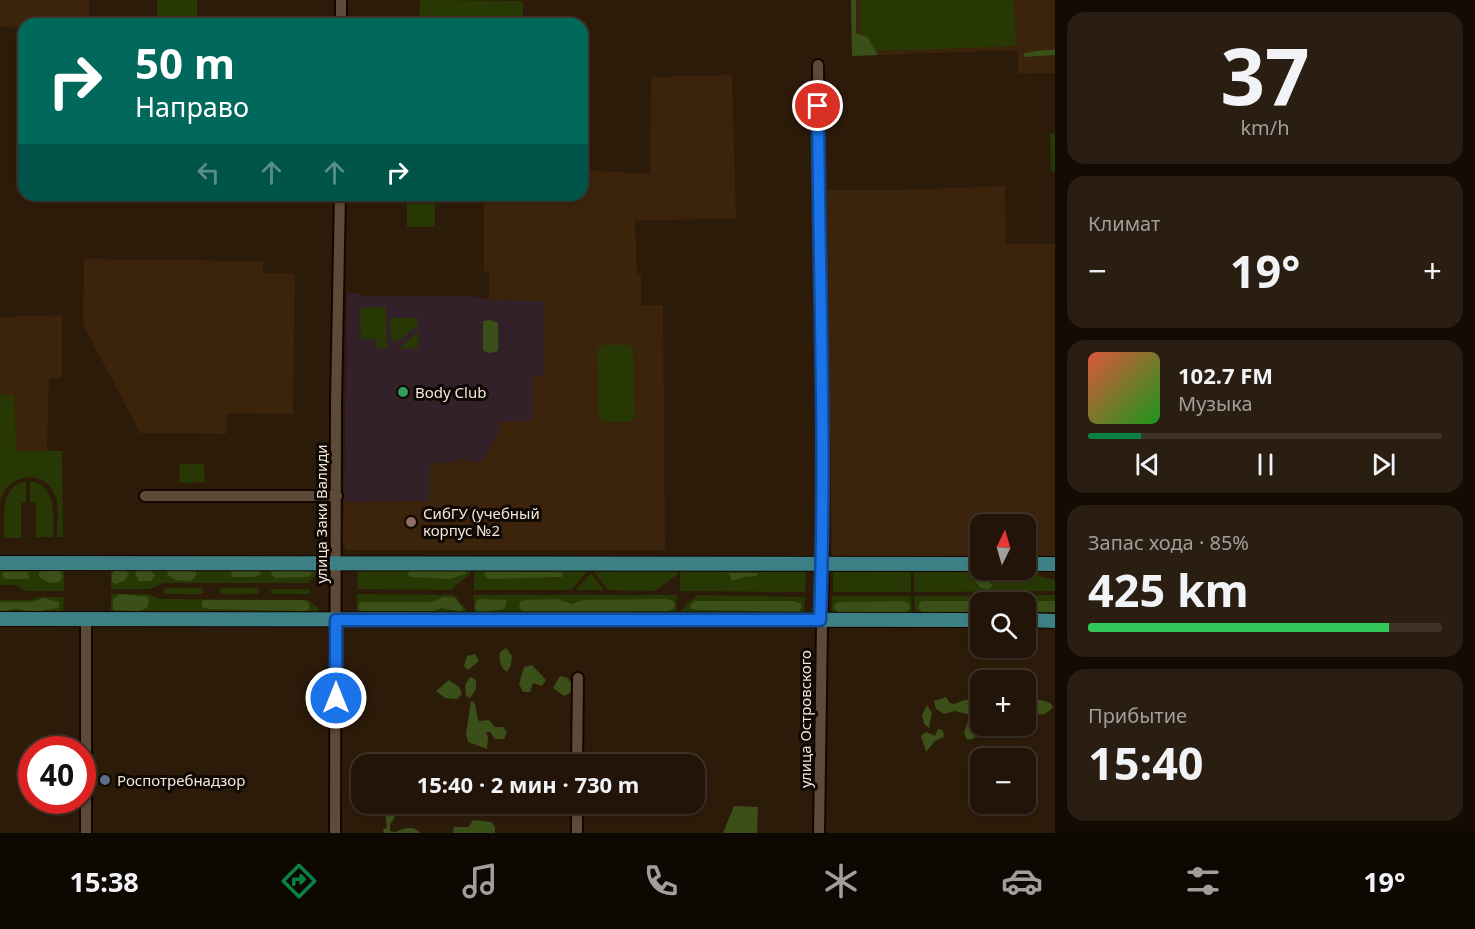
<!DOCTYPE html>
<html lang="ru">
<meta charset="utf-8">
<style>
:root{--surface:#221408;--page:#2a1d12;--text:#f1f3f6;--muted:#a29e9c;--line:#3f3329;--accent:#0b8043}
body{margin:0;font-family:"Noto Sans",sans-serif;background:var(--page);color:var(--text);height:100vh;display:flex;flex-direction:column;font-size:22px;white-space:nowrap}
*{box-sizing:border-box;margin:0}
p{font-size:20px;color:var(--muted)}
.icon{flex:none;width:33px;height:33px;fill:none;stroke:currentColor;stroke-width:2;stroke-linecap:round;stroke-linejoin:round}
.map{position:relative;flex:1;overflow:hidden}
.sheet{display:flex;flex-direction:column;gap:12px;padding:12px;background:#130b04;width:420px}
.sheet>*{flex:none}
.guide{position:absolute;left:18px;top:18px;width:570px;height:183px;border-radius:18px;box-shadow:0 2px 4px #0004,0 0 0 2px var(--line);background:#00695c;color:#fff;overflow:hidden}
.needle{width:39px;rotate:5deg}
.buttons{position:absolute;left:970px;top:514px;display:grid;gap:12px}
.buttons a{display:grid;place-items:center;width:66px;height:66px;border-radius:12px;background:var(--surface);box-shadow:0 2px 4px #0004,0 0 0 2px var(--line);font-size:30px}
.speed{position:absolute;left:18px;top:736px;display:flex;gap:12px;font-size:30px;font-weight:700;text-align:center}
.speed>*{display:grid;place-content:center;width:78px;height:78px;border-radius:50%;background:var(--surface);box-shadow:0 2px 4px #0004,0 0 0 2px var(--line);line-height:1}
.speed .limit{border:9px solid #d22;background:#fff;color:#111}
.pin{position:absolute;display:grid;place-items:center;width:51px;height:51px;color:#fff;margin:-26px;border:3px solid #fff;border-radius:50%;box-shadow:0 2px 6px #0007}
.me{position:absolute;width:66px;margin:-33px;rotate:0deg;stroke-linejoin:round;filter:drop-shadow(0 0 4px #0008)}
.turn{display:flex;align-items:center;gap:21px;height:126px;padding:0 18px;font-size:27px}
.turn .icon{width:78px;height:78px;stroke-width:2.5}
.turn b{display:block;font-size:42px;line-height:51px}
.lanes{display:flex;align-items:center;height:57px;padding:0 18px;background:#0003;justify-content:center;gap:30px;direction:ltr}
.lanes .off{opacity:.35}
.big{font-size:45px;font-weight:700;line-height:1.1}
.sheet .widget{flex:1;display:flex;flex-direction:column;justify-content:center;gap:9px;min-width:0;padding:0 21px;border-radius:18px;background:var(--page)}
.sheet .dial{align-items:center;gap:0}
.dial b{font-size:78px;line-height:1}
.song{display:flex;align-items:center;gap:18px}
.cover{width:72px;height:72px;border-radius:9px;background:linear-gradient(135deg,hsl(10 70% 55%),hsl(120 70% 35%))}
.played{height:6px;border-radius:3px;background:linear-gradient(90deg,var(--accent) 15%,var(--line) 15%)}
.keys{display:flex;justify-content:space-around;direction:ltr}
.heat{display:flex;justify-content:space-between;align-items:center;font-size:33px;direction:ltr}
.charge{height:9px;border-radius:4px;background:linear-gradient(90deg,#34c759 85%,var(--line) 0)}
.trip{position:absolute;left:351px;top:754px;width:354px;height:60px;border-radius:18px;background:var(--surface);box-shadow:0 2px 4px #0004,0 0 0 2px var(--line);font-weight:700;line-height:60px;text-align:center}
.menu{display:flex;height:96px;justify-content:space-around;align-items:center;background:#0e0803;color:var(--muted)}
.menu .icon{width:42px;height:42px}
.menu .current{color:var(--accent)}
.menu b{font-size:27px;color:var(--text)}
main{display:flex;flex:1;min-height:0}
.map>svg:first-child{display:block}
.commercial{fill:#322129}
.built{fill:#3b230c}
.green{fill:#273804;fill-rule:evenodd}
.forest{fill:#3b4f18}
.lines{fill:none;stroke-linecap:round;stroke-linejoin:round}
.minor-casing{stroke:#150500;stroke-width:14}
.major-casing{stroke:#150500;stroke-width:16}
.minor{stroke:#5e4a38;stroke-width:10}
.major{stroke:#3c7f84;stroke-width:14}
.route-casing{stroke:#114b97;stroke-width:15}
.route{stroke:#1a73e8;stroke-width:10}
.leisure-dot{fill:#2e9e5b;stroke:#0f0803;stroke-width:2}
.education-dot{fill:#8d6e63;stroke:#0f0803;stroke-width:2}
.service-dot{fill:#5c6f8a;stroke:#0f0803;stroke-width:2}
.labels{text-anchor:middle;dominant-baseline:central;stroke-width:6;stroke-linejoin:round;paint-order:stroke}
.poi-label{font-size:15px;fill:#f3e6db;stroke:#0f0803;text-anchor:start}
.street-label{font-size:15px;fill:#f3e6db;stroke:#0f0803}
</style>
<main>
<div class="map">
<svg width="1055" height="833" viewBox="0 0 1055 833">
<rect width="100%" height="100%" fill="#2d1b0a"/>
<!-- commercial -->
<path class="commercial" d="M347 292 366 296H471L489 300 545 301 544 375 532 376V421L500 432 480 463 457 459 430 501 344 502Z"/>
<!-- built -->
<g class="built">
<path d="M0 0H89V24H24V28L0 27Z"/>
<path d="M851 0H1055V73L1018 74V50L852 56Z"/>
<path d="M732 75 736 219 635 220 637 273 641 274V305H663L665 550H346L342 541 344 502 429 501 430 463 456 462 457 459 480 463 500 432 499 422 532 421V376L544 375 545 301 489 300V271H484V195H582V170L650 174 651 77Z"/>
<path d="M1005 186 1006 244H1055V561H1026V525H981V562L832 558 827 190H901Z"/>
<path d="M84 259 263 261V273L295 274 293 414 227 413 226 434 140 433 83 324Z"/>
<path d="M62 315V378H49L47 451H0V317Z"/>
</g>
<!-- green -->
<g class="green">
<path d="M157 0H197V20H172V24H157Z"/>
<path d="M420 0 523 1V24H419Z"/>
<path d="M860 0H1014L1016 46 861 52Z"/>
<path d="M1050 134H1055V171L1051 172Z"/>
<rect x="407" y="195" width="28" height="32"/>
<path d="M386 307 387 348 377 349 376 339H361L360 308Z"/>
<path d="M390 318H418V325L400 340 391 341Z"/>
<path d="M418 331V348L399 349Z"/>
<path d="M601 345H629L633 350 635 417 631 422H602L599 419 597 350Z"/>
<path d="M0 395H14L16 451H62L63 537H57C57 524 60 507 55 495 44 467 5 474 0 502Z"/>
<path d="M179 464H204L205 482 180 483Z"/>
<path d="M26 481V502L21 503V538H4C4 516 0 487 26 481Z"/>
<path d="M30 481C58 487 53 515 53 537H36V502H30Z"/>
<path d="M111 569H317V574L308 583H164L149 589H111Z"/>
<path d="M358 569H470V574L451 590 357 589Z"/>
<path d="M474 569 589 570 571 590H474ZM486 572H556V578Z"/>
<path d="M0 570H64V591H26L16 585H0Z"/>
<path d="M592 570H677V575L655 591 608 590Z"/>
<path d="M680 571H806L805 592 680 591Z"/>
<path d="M911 571V592H833V572Z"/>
<path d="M914 571H1055V572H1039L1038 576 1055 580V591L914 592Z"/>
<path d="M591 573 604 590H575Z"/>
<path d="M165 588H201L204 591 201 594H165L163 591Z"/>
<path d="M221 588H257L260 591 257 594H221L219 591Z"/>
<path d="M272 589H308L311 592 308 594H272L270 592Z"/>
<path d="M111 594H148L159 599 308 600 318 608V613H111Z"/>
<path d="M357 594 454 595 470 614 357 613ZM367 602H432L460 612 441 608Z"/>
<path d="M474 595H677L676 613 474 614ZM558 599 572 604 583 600 673 609 669 611 526 612 522 601Z"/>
<path d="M697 595 805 597 804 615 680 614V611Z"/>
<path d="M1055 595V601H924L981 612V615H915L914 596Z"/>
<path d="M832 596H911L912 615H832Z"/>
<path d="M36 597H64L63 614H0V612C6 612 9 610 14 609 33 606 43 620 60 602L44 598 31 602H0V600H33Z"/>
</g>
<!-- forest -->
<g class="forest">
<path d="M851 0H856V33L867 37 878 55 852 56Z"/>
<path d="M1044 50H1055V55L1024 57V53Z"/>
<path d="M490 320 498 323V351L490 353 483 351V321Z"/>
<path d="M272 570H307L313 573 308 577 276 578 271 574Z"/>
<path d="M42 571H60L63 577 59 582 50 583 39 577V572Z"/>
<path d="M114 571H126L129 574 124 581 116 584 112 582V575Z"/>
<path d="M137 571H151L155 575 151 581H139L135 574Z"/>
<path d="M168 571H194L197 574 191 581 176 580 167 575Z"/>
<path d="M232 571H259L262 574 255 577H231Z"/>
<path d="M410 571H465L466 574 450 579 411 577 407 574Z"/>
<path d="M4 572H27L30 577 27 579H4L2 574Z"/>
<path d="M485 572H556L563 573 562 577 489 579 484 575Z"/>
<path d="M729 573H758L756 576 744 577 732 581Z"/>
<path d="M982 577 989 580 992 586 989 589 981 588 976 583 977 578Z"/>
<path d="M120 594 148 597 149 602 147 608 139 611 113 610V599Z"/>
<path d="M444 597 455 598 463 608 462 612 441 608 434 611H365L359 610 358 605 362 602H432Z"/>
<path d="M44 598 60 602 58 608 36 612 15 609 0 612V602H31Z"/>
<path d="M480 599 505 600 507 601 504 609 479 613 475 608 476 601Z"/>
<path d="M558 599 572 604 583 600 666 599 673 601 675 605 673 609 669 611 526 612 522 611 519 607 520 602 524 600Z"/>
<path d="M204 600H301L308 602 310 609 306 611 208 609 202 607V601Z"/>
<path d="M694 601H793L802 604 800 610 798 612 697 610 691 609 690 606Z"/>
<path d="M905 601 909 604 910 609 904 613H839L834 608V605L839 602Z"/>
<path d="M924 601H1055V612H1026V603H981V612H922L918 608 920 602Z"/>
<path d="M506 648 512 656 511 665 507 672C500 667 499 661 500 652Z"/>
<path d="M475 654 479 661 468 670 464 666 467 656Z"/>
<path d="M532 665 546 680 542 686 533 683 530 692H523L519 684 524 667Z"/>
<path d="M560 676 568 678 572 684V692L564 696 553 688Z"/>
<path d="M470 677 476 680V689L470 698 466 696 465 685Z"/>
<path d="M449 680 459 687 462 694 457 699 445 698 436 691Z"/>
<path d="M946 697 950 703 954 704 965 700 981 699V710L972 707 971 709 981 718V725L975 738 967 740 964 733 970 715 955 711 944 714 936 709 934 701Z"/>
<path d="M1041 700 1050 703 1053 707C1045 717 1036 716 1026 709V701Z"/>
<path d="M471 701 474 702C477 708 476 715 479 721L489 720 495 727H503L507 732 504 739H495L490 732H486L488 737 487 749 468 742 466 734Z"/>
<path d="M927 705 932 713 929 728 924 724 922 715Z"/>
<path d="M938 729 943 730 944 737 935 741 926 752 921 736 926 732 935 736Z"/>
<path d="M384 804H397C398 812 395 818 390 824V831L395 832C404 828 415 825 420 833H384L383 829 387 828Z"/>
<path d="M734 806 758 807 757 833H723Z"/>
<path d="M473 820 491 822 495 827V833H453L454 827H469Z"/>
</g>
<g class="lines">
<!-- minor casing -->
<g class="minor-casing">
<g id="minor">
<path d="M341 24V0"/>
<path d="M818 65 823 555 819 833"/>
<path d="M145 496H337"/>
<path d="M86 619V833"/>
<path d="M577 765 578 678"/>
<path d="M335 833 336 402 340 195"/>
<path d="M577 833V804"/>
</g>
</g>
<!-- major casing -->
<g class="major-casing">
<g id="major">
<path d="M0 563 981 564"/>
<path d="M1026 564H1055"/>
<path d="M0 619 981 620"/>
<path d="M1026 620 1055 621"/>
</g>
</g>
<!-- minor -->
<use href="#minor" class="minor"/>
<!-- major -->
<use href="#major" class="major"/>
</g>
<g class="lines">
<!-- route casing -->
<g class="route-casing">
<path id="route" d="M336 698V620H820C826 449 819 277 818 106"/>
</g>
<!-- route -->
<use href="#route" class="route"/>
</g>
<!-- markers -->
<circle class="leisure-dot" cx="403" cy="392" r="6"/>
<circle class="education-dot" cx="411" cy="522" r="6"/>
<circle class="service-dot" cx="105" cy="780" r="6"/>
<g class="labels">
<!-- poi labels -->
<g class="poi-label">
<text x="415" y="392">Body Club</text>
<text x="423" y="513">СибГУ (учебный<tspan x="423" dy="17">корпус №2</tspan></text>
<text x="117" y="780">Роспотребнадзор</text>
</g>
<!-- street labels -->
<g class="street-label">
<text transform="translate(321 514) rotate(-90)">улица Заки Валиди</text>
<text transform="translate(805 719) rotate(-90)">улица Островского</text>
</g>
</g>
</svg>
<div class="buttons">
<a><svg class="needle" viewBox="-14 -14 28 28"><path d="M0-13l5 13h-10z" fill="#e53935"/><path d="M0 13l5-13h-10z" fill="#a29e9c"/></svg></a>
<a><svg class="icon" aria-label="search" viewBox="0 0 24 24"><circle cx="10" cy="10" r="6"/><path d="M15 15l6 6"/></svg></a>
<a>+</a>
<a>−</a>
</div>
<div class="speed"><div class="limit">40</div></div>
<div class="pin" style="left:818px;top:106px;background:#d93025"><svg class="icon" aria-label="arrive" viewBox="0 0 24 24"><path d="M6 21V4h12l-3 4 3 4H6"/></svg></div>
<svg class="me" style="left:336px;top:698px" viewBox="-20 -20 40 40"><circle r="17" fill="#1a73e8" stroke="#fff" stroke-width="3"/><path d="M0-11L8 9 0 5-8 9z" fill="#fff"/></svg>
<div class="trip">15:40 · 2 мин · 730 m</div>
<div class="guide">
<div class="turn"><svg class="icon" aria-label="right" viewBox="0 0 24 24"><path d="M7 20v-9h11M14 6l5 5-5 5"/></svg><div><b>50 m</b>Направо</div></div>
<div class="lanes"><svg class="icon off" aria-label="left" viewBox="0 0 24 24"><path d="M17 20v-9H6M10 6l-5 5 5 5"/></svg><svg class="icon off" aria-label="ahead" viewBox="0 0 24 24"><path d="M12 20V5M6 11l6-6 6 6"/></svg><svg class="icon off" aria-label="ahead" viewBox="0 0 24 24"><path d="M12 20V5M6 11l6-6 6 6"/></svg><svg class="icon" aria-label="right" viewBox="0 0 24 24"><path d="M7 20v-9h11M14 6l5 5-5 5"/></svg></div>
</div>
</div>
<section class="sheet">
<div class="widget dial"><b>37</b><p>km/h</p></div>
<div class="widget"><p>Климат</p>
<div class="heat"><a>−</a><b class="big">19°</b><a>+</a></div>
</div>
<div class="widget">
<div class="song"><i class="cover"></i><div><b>102.7 FM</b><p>Музыка</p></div></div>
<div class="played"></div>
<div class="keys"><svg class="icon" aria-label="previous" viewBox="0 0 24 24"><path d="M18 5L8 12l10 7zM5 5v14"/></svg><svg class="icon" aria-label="pause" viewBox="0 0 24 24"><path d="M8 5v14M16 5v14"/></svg><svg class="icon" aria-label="next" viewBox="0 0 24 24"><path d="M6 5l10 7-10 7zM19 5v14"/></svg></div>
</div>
<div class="widget"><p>Запас хода · 85%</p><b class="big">425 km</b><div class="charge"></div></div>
<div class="widget"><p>Прибытие</p><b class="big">15:40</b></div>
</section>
</main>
<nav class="menu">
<b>15:38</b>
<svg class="icon current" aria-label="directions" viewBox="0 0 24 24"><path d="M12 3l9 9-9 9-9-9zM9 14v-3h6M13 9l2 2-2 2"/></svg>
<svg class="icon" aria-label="music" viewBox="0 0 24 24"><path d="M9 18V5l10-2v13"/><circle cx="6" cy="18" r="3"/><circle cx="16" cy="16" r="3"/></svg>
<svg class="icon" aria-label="phone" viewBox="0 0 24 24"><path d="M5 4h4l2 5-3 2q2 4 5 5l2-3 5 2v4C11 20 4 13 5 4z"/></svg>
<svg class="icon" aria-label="climate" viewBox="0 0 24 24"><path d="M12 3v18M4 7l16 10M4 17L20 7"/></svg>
<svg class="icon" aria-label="car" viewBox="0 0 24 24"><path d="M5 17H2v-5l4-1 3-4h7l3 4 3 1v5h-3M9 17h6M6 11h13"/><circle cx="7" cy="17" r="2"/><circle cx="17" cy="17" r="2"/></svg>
<svg class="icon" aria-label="filters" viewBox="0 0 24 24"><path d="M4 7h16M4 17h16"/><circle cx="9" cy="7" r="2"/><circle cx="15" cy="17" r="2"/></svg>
<b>19°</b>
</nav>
